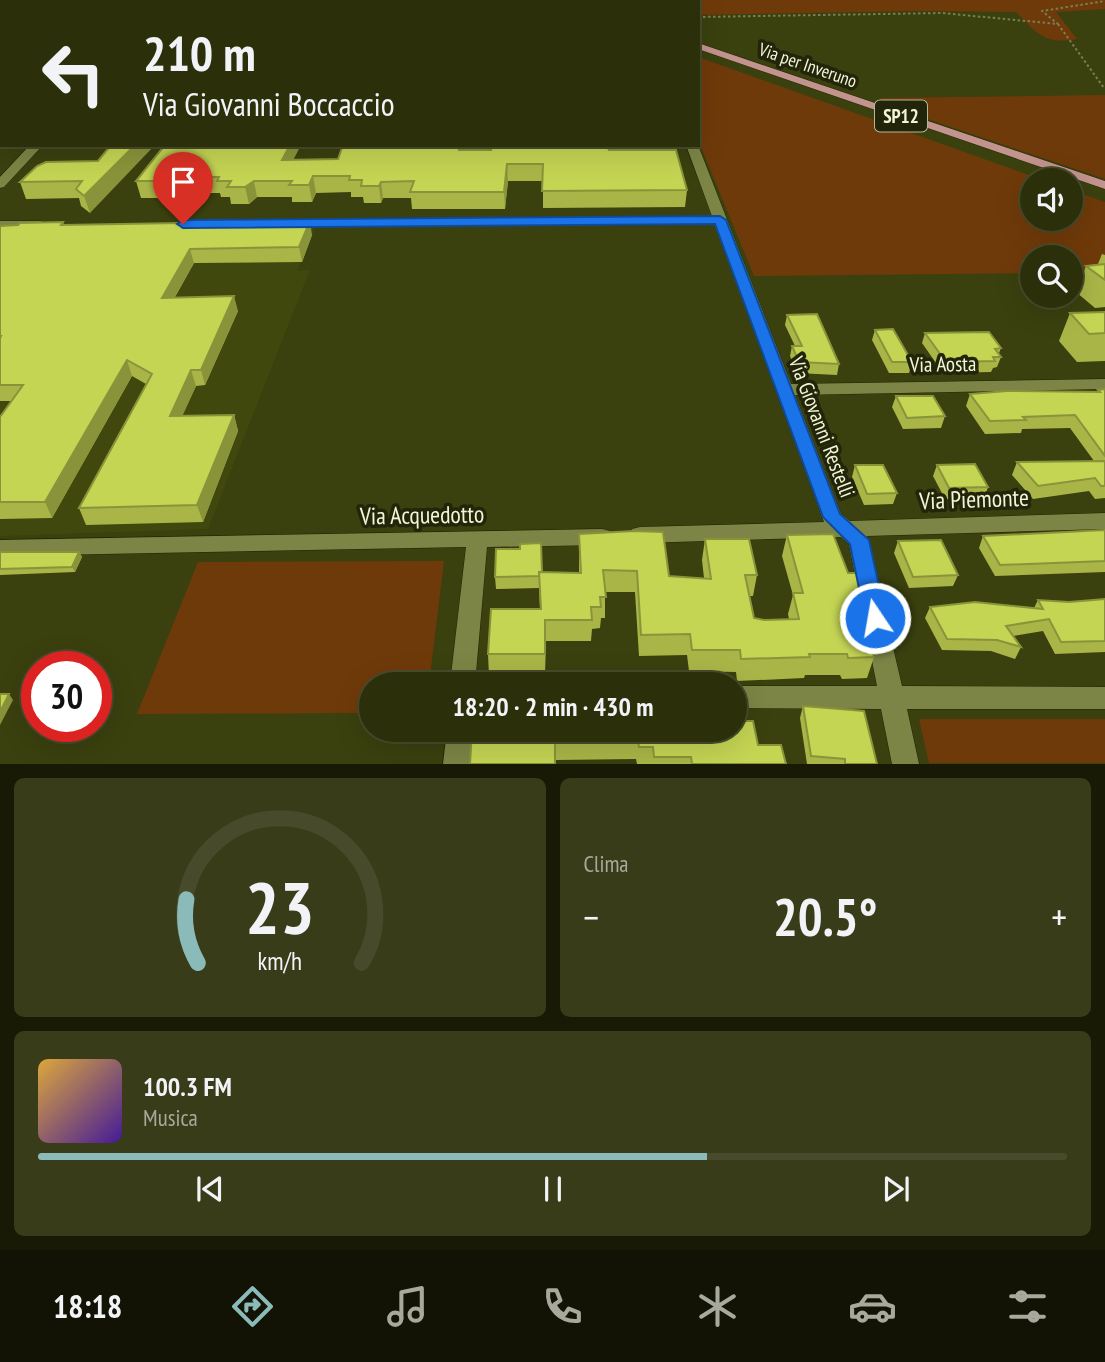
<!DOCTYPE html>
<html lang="it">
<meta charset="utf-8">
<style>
:root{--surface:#2c300a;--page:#383c18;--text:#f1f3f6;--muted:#a6a99c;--line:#484b2b;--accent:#8bbbb9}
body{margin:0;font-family:"PT Sans Narrow",sans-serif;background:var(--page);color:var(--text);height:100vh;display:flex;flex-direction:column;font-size:26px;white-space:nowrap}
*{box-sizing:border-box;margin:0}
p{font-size:23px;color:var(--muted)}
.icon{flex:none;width:38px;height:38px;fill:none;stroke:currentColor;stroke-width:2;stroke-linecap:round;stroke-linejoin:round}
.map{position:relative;height:764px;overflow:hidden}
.drawer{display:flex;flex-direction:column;gap:14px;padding:14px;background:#181a06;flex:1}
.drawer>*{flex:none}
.top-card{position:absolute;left:0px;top:0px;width:700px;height:147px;box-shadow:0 7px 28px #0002,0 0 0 2px var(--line);background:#2c300a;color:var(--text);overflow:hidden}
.fabs{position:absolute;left:1020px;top:168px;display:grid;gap:14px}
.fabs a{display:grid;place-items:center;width:63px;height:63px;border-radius:50%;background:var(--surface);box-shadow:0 7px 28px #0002,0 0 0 2px var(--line);font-size:35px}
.speed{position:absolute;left:21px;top:651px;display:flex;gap:14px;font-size:35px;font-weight:700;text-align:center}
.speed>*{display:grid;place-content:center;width:91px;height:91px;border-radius:50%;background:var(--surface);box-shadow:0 7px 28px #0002,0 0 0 2px var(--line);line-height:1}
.speed .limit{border:10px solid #d22;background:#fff;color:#111}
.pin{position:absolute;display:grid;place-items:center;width:60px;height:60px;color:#fff;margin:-72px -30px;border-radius:50% 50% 50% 0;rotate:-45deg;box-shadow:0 0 7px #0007}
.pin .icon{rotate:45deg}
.me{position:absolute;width:77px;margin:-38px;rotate:348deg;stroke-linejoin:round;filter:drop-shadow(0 0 5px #0008)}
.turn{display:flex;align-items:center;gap:24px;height:147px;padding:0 28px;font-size:32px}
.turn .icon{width:91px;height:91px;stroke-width:2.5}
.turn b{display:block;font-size:49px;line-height:60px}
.big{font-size:52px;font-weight:600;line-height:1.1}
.drawer .tile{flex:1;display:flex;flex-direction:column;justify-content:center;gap:10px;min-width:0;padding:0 24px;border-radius:10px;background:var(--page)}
.drawer .dial{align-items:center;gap:0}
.dial svg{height:182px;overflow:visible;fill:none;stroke:var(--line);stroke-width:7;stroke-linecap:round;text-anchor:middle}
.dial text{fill:var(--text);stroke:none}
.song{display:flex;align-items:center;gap:21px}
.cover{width:84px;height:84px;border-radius:10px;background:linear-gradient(135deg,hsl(40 70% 55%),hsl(260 70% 35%))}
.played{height:7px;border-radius:4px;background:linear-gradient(90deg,var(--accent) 65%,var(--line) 65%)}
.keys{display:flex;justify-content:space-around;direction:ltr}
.heat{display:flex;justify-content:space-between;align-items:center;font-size:38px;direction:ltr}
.drawer .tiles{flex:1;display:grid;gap:14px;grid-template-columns:1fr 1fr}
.tile:last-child{grid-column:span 2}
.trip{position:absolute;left:359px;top:672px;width:388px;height:70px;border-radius:35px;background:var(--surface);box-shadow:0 7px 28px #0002,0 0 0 2px var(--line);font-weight:600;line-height:70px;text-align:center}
.tab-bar{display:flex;height:112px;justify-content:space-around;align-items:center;background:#121304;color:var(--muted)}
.tab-bar .icon{width:49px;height:49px}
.tab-bar .current{color:var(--accent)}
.tab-bar b{font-size:32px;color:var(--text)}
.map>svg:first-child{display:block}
.built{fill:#41480d}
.green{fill:#6f3a0a}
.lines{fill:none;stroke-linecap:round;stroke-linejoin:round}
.service-casing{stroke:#222604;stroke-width:1}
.minor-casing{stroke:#222604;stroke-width:1}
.primary-casing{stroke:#222604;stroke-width:1}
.path{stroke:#797f53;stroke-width:2;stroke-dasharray:2.5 2.5;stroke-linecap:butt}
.service{fill:#7c8545;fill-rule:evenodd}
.minor{fill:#7c8545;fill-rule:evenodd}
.primary{fill:#c3938d;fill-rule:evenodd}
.wall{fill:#a9b647}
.shaded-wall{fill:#89943a}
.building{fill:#c4d453;stroke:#89943a;stroke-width:2}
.route{fill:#1a73e8;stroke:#114b97;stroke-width:2}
.labels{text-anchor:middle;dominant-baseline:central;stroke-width:7;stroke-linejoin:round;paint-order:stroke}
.far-street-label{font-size:18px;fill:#f1f7d6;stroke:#22250a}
.shield{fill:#22250a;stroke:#b3b899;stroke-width:2}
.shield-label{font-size:19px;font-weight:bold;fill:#f1f7d6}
.street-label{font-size:21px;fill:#f1f7d6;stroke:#22250a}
.near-street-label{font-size:24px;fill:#f1f7d6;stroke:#22250a}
</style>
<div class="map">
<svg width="1105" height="764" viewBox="0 0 1105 764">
<rect width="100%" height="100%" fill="#3a400e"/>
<!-- built -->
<g class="built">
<path d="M177 0H532L536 2H175Z"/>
<path d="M316 227 297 271 310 270 208 529 0 536V231Z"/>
</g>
<!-- green -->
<g class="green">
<path d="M646 0H1105V9L1056 12 1077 39C1045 45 1036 33 1016 12L918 11 698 15V2Z"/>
<path d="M698 57 1043 180H1032V219H1071V190L1105 202V272L1071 273V257H1032V273L754 276 698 140Z"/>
<path d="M1105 95V179L889 106 880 98Z"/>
<path d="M444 561 429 684H371V713L137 714 198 562Z"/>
<path d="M919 719H1105V763H929Z"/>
</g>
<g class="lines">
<!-- service casing -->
<g class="service-casing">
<g id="service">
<path d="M313 145H354L357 147 354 149 316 147Z"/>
<path d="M450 145H499L496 147 452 148 450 147Z"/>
</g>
</g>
<!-- minor casing -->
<g class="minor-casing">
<g id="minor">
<path d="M165 0H173L164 2Z"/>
<path d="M539 0H550L552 2H540Z"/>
<rect x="0" y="110" width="2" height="6"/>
<path d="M30 145H43L4 187 0 188V177Z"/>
<path d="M686 145H698L791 384 1105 379V389L795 395 841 514 850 521 1105 513V529L867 536 902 686 1105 687V709H907L919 764H892L881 709 735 708V686H877L849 544 841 537 640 543 632 541 629 535 632 529 640 527 824 522 715 224 286 227 279 223 286 219 712 216Z"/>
<path d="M0 221H41L48 225 41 229H0Z"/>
<path d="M602 529 610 531 613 537 610 543 602 545 487 547 475 684H450L466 547 0 556V540Z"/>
<path d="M447 730H473L471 764H443Z"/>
</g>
</g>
<!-- primary casing -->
<g class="primary-casing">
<g id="primary">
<path d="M561 0H572L574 2H562Z"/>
<path d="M698 43 1105 181V189L698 49Z"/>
</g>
</g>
<!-- path -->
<g class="path">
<path d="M698 17 942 13 1058 24 1042 11 1105 1"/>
<path d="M1058 24 1104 88"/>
</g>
<!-- service -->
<use href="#service" class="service"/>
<!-- minor -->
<use href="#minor" class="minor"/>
<!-- primary -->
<use href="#primary" class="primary"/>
</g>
<!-- wall -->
<g class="wall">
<path d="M0 0H146L147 2H2V102H0Z"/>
<path d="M596 148 609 150 687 190 685 207 543 208V181H508L505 209H412L411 198H383L381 203H364L363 197H351V192L316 193 312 202H292V197H257L249 204H231L230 197H221L220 193H186L183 198H141L136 181 294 160 338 159 462 150Z"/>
<path d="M98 161 90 213 81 206 79 198 26 199 20 182Z"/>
<path d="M63 222 64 225 312 235 302 262 194 263 175 297 238 311 205 385 196 386 182 416 234 415 238 431 203 522 86 525 79 508 146 384 132 376 52 518 0 519V417L12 401H0V226Z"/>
<path d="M1102 254 1105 255V307L1095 308 1076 292 1086 266 1098 264Z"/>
<path d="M1105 312V361L1077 362 1059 341 1070 313Z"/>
<path d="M787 315 839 364 837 375 797 373 790 356 792 346H795L785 325Z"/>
<path d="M875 330 912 362 909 373H889L872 340Z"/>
<path d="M925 333 1001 348 999 353 1001 357 997 367 993 368 991 372 943 373 922 343Z"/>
<path d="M1105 389V498L1095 499 1089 491 1033 499 1012 475 1017 462 1094 461 1070 428 1022 429 1021 433 985 434 966 406 970 394 1097 392 1098 390Z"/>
<path d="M896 396 945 416 941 428 903 429 892 407Z"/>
<path d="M855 465 897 493 893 504 864 505 852 477Z"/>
<path d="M937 465 988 487 984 499H945L933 476Z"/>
<path d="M1105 530V572L995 576 979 548 983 536Z"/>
<path d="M579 534 669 576 704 578 702 560 705 539 757 575 753 596H749L754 618 764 620 789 619 788 614 793 595 782 556 787 535 874 657 867 678 842 679 840 675H805L804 678 737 681 736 672 689 671 687 655 639 656 635 592H605V618H601L600 628 592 629 591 641H546L545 675 489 676 488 654 540 609 539 588 496 589 495 577 542 572 579 573Z"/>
<path d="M898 541 958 575 953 586 909 588 894 553Z"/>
<path d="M0 552H79L82 557 75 572 0 575Z"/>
<path d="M1105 599V652L1055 654 1043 631 1013 636 1021 647 1015 659 991 651 942 650 925 618 930 607 1034 608 1038 600 1069 602Z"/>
<path d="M803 706 877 764H807L800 718Z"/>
<path d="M472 730 758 745 786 764H637L636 759 555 760Z"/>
</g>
<!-- shaded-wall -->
<g class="shaded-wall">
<path d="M135 145H155L90 213 84 196Z"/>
<path d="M290 145H301L285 176 282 160Z"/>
<path d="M507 164 508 181 505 209 504 192Z"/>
<path d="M313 176 316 193 312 202 309 185Z"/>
<path d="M181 177 186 193 183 198 178 181Z"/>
<path d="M254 181 257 197 249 204 245 187Z"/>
<path d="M381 182 383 198 381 203 379 186Z"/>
<path d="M310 221 312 235 302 262 299 247Z"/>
<path d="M190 249 194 263 166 312 162 298Z"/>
<path d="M234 296 238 311 205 385 201 370Z"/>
<path d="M127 360 132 376 52 518 45 502Z"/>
<path d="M191 370 196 386 175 432 170 416Z"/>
<path d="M234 415 238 431 203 522 197 505Z"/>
<path d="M79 552 82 557 75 572 72 567Z"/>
<path d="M9 694 13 700 0 725V712Z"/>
</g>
<!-- building -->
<g class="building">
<path d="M0 0H140L138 2H2V91H0V41L1 38H0Z"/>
<path d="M251 0H310L309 2H249Z"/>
<path d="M111 145H135L84 196 76 189 82 181 20 182 37 166 46 162 98 161Z"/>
<path d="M165 145H290L282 160 338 159 343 145H460L459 150H491L492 145H595L596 148H608L609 150H676L687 190 542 191 543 164H507L504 192H410L414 181 381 182 379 186H361L362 180H349L350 176H313L309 185H289L292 181H254L245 187H227L231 181H217L219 177H181L178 181H136Z"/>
<path d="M310 221 299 247 190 249 162 298 234 296 201 370H191L170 416 234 415 197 505 79 508 152 374 127 360 45 502H0V417L23 385H0V338L1 336H0V226L18 225 20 223 63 222 61 225Z"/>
<path d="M1105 264V280L1086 266Z"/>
<path d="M1105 312V333L1089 334 1070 313Z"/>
<path d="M817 314 839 364 799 362 792 346H802L787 315Z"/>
<path d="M893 329 912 362H892L875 330Z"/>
<path d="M989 332 1001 348 995 349 1001 357H993L995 361 946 362 925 333Z"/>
<path d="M1105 389V456L1075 415 1023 417 1026 420 990 421 970 394 1007 391 1100 392 1098 390Z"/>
<path d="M896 396H933L945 416 907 418Z"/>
<path d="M1105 461V486H1101L1095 478 1038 486 1017 462Z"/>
<path d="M975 464 988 487 949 488 937 465Z"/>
<path d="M855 465H883L897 493 867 494Z"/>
<path d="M1105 530V561L1000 565 983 536Z"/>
<path d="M634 531 663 532 669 576 711 579 705 539H749L757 575H745L754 618 764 620 799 619 793 593H803L787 535 833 534 848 573H857L874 657 848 658 847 654H809L810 657 741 659 740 650H692L690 634 641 635 637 571 603 570 606 597H600L601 607H591L592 620H545V654H488L491 609H541L539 572 581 573 579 534Z"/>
<path d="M941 540 958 575 913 577 898 541Z"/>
<path d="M541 543 542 572H539V576L495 577 496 549H520V544Z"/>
<path d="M0 552H79L72 567 0 569Z"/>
<path d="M1105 599V641L1061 642 1049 619 1006 626 1021 647 997 640 947 639 930 607 975 602 1043 609 1038 600 1069 602Z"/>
<path d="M0 694H9L0 712Z"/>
<path d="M803 706 864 711 877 764H845V759L811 756Z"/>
<path d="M735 721H753L758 745H781L786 764H692L691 757H654L653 747H639L638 739 555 740V764H470L472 730H735Z"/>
</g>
<!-- route -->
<path class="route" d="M720 216 726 220 840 514 869 540 886 618 883 625 875 627 868 625 865 618 850 544 823 517 715 224 183 228 177 224 183 220Z"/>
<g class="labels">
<!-- far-street labels -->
<g class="far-street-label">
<text transform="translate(808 65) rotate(19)">Via per Inveruno</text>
</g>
<!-- shield labels -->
<rect class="shield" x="875" y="100.5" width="52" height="31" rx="5"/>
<g class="shield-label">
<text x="901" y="116">SP12</text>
</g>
<!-- street labels -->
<g class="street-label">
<text transform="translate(943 364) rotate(-1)">Via Aosta</text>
<text transform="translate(822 427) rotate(69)">Via Giovanni Restelli</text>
</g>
<!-- near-street labels -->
<g class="near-street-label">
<text transform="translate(974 499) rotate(-2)">Via Piemonte</text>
<text transform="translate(422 515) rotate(-1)">Via Acquedotto</text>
</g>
</g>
</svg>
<div class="fabs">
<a><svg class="icon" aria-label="sound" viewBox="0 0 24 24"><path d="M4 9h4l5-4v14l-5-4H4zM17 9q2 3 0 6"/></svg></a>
<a><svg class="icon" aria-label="search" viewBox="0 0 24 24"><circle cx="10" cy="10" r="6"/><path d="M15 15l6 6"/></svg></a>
</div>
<div class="speed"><div class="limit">30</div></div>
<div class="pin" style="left:183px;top:224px;background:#d93025"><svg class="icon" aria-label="arrive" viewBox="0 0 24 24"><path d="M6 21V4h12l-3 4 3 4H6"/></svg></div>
<svg class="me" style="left:875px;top:618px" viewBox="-20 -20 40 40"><circle r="17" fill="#1a73e8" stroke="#fff" stroke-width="3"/><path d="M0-11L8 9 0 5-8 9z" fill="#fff"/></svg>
<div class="trip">18:20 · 2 min · 430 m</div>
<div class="top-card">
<div class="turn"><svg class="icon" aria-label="left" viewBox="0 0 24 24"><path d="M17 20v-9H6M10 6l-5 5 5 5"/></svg><div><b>210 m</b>Via Giovanni Boccaccio</div></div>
</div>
</div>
<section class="drawer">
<div class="tiles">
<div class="tile dial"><svg viewBox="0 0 100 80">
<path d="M14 69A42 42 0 1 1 86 69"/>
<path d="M14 69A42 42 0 0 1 9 41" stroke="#8bbbb9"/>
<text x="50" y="56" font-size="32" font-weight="700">23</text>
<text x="50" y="72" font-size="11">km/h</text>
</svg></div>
<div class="tile"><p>Clima</p>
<div class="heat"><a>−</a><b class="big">20.5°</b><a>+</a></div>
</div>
<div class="tile">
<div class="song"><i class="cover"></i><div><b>100.3 FM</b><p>Musica</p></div></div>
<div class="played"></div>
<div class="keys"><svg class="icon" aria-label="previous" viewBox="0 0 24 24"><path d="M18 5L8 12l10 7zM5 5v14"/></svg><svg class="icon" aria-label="pause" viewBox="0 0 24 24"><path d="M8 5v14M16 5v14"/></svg><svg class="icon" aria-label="next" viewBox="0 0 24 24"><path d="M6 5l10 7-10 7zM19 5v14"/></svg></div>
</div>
</div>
</section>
<nav class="tab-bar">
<b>18:18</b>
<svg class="icon current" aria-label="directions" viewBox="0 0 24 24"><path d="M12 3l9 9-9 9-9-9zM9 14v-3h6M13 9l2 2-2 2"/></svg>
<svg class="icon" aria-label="music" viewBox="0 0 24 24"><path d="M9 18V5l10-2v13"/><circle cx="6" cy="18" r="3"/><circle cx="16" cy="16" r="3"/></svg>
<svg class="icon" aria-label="phone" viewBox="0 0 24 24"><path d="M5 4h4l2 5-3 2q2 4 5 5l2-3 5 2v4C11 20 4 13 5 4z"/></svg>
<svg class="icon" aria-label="climate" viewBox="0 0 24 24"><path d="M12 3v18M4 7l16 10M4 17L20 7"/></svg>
<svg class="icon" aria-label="car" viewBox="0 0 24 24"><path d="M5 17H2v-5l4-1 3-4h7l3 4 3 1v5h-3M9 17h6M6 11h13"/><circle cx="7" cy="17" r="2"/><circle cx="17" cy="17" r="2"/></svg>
<svg class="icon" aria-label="filters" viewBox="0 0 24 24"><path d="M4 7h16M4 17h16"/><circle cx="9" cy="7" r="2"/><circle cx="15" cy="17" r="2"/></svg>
</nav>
